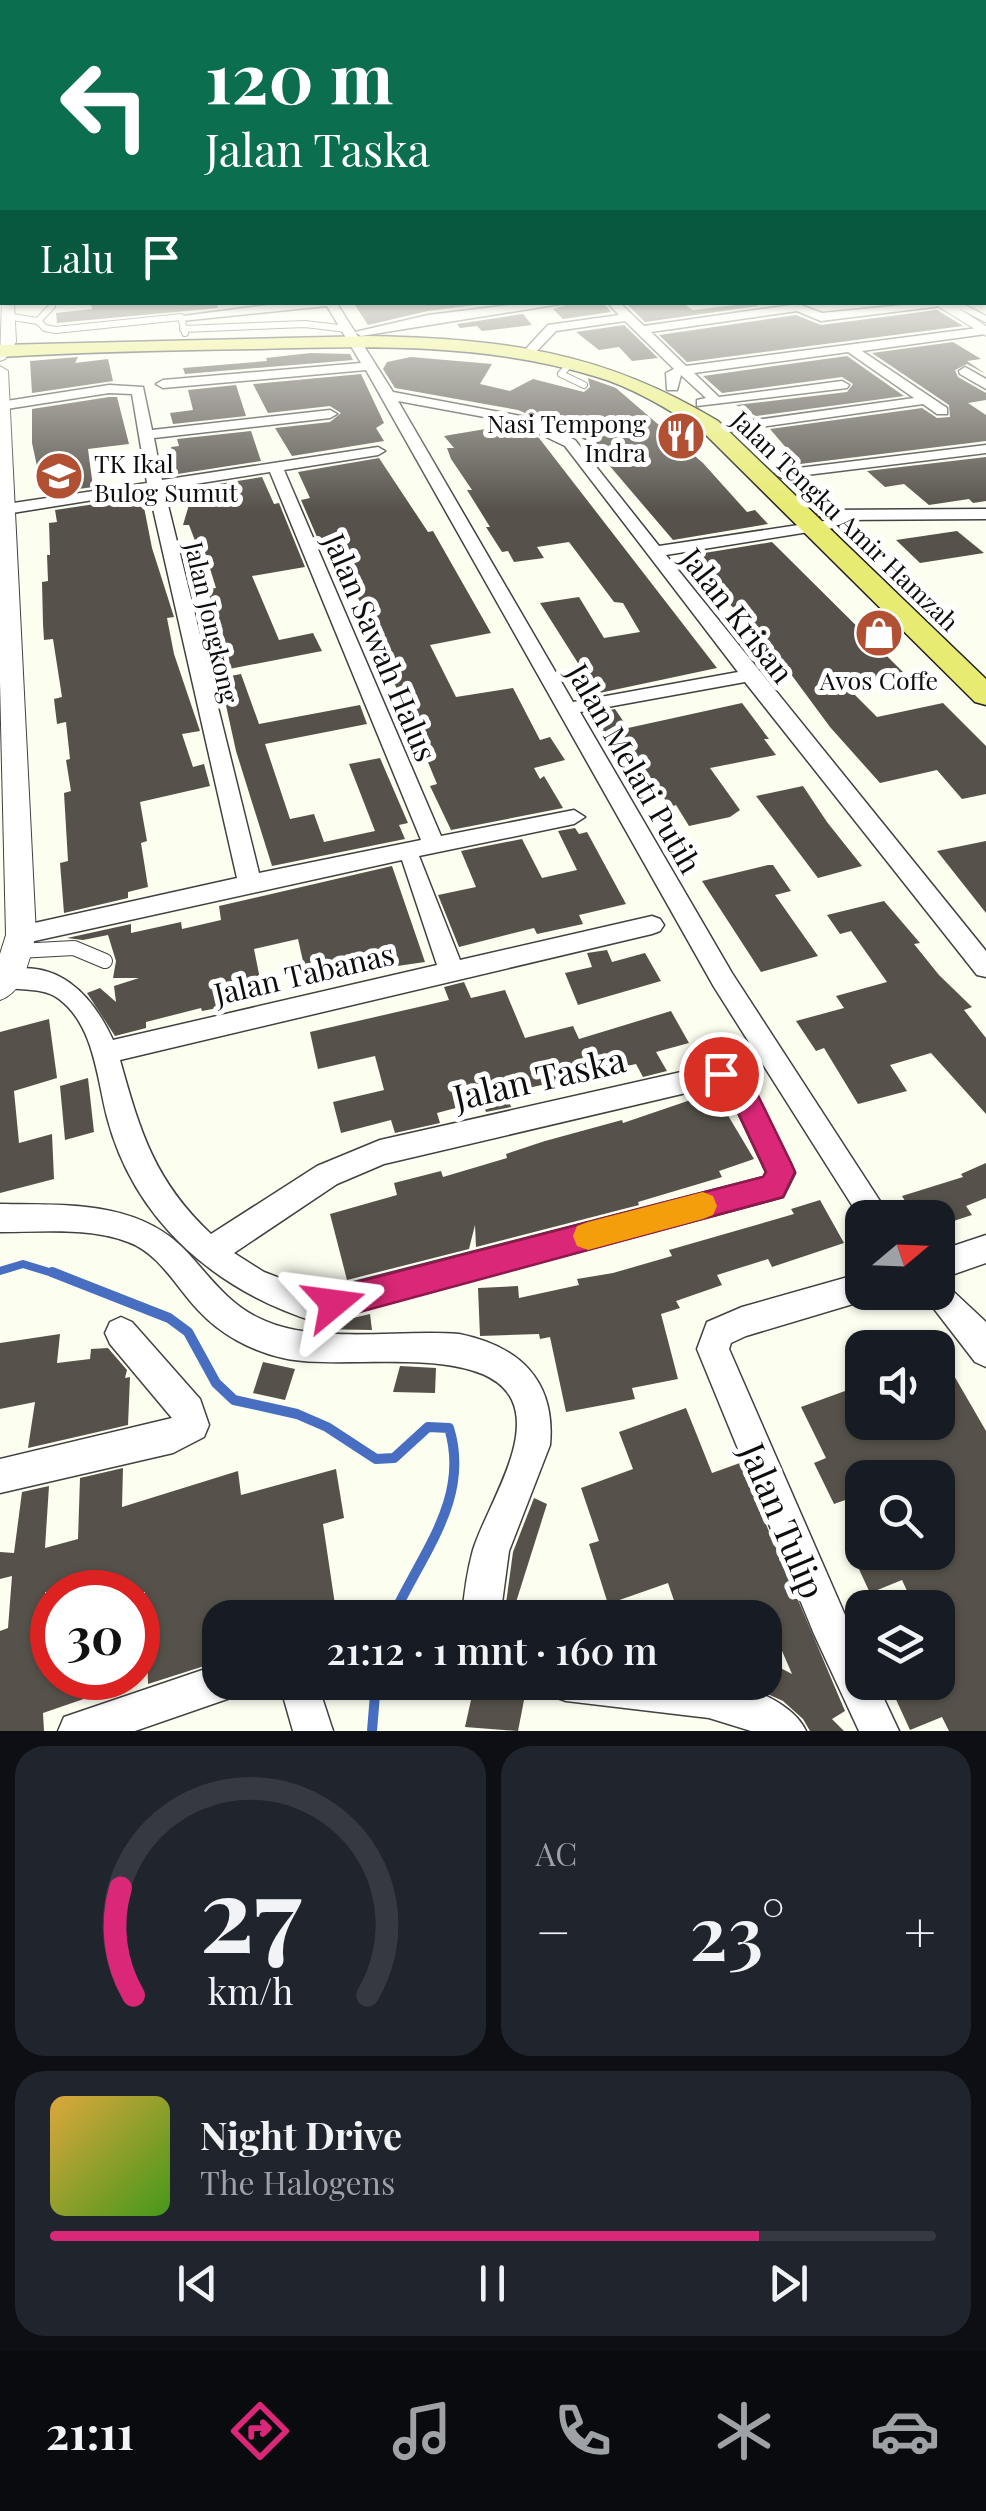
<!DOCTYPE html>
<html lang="id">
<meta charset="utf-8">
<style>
:root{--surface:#171b24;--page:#20242c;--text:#f1f3f6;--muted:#9ea1a6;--line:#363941;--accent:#db2777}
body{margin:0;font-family:"Playfair Display",serif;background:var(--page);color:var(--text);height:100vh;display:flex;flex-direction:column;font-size:38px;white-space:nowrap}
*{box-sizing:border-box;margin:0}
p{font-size:32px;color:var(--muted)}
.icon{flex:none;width:55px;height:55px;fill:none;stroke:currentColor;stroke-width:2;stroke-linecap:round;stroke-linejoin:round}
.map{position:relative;height:1731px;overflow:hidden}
.sheet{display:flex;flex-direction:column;gap:15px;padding:15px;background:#0d0f14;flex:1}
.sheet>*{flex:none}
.hud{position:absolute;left:0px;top:0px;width:988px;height:305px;box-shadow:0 2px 8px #0004;background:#0b6e4f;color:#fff;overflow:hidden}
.needle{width:65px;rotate:71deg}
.buttons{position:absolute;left:845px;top:1200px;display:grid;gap:20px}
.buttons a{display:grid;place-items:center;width:110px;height:110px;border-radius:20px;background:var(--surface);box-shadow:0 2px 8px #0004;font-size:50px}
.speed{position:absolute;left:30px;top:1570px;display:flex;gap:20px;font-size:50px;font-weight:700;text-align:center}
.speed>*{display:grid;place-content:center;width:130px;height:130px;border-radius:50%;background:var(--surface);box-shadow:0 2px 8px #0004;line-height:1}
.speed .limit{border:15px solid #d22;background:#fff;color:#111}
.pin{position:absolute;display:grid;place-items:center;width:85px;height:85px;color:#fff;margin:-42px;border:5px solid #fff;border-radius:50%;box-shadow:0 2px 10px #0007}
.me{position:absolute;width:110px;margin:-55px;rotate:74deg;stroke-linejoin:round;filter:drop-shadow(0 0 8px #0008)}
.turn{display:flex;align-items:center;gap:35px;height:210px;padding:0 40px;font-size:45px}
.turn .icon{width:130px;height:130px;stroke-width:2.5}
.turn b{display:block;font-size:70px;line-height:85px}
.then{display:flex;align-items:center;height:95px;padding:0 40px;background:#0003;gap:20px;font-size:38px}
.big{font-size:75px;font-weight:600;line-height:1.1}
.sheet .widget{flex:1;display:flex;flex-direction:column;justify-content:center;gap:15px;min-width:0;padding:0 35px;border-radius:30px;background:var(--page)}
.sheet .dial{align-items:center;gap:0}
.dial svg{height:260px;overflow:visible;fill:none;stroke:var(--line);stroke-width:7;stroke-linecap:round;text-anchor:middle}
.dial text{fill:var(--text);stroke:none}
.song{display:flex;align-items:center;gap:30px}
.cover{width:120px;height:120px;border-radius:15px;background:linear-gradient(135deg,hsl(40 70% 55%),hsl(100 70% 35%))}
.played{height:10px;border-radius:5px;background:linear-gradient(90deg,var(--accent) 80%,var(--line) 80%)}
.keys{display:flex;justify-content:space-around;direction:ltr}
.heat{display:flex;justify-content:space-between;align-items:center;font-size:55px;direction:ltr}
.sheet .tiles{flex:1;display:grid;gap:15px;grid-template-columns:1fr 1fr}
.widget:last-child{grid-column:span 2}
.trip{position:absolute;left:202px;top:1600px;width:580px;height:100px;border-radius:30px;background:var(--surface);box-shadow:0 2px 8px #0004;font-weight:600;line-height:100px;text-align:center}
.menu{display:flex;height:160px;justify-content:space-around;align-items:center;background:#090b0e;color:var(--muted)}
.menu .icon{width:70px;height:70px}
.menu .current{color:var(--accent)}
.menu b{font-size:45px;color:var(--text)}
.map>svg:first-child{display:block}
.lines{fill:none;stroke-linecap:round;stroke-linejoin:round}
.stream-far1{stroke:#476ec0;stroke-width:8}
.stream{stroke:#476ec0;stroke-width:10}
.building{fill:#56524b}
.service-far1-casing{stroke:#414141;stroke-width:8}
.service-casing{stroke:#414141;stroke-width:16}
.minor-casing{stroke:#414141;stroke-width:3}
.tertiary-casing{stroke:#414141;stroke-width:2}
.primary-casing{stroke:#1f1f1f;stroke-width:3}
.service-far1{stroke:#fff;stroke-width:6}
.service{stroke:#fff;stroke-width:14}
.minor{fill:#fff;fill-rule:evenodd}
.tertiary{fill:#fff;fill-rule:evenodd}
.primary{fill:#e7eb72;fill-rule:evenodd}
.route{fill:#db2777;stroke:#8e194d;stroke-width:2.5}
.slow{fill:#f59e0b}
.labels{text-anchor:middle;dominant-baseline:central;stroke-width:10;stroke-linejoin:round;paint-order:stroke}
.far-poi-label{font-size:25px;fill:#0e0e0e;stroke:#fff;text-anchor:end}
.far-street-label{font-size:25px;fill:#0e0e0e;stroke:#fff}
.street-label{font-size:30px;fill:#0e0e0e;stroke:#fff}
.near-street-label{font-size:35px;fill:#0e0e0e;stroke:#fff}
</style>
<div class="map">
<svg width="986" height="1731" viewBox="0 0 986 1731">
<rect width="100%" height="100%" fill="#fcfef0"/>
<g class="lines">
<!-- stream-far1 -->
<path class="stream-far1" d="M0 1271 23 1264 59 1275"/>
<!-- stream -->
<g class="stream">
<path d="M52 1272 169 1318 188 1332 216 1383 234 1400 297 1414 327 1427 376 1459 394 1458 428 1427 449 1428C471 1499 421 1554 392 1618"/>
<path d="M372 1731 376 1682"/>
</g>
</g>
<!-- building -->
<g class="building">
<path d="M217 302 218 308 57 323 56 313 92 309 91 304Z"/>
<path d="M373 302H500L428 311 368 325 355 305Z"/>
<path d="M576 302H603L611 312 563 319 553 309Z"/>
<path d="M625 302H681L693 310 754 303 758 306 645 322Z"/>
<path d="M937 310 963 326 687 362 659 335 796 315 821 325Z"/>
<path d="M523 314 532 325 482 331 477 326 460 328 457 324Z"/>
<path d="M624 325 658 358 632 361 619 347 599 350 576 332Z"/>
<path d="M953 342 981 359 967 361 986 374 967 364 955 370 958 377 986 393V400L968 403 986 415V441L800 464 770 429 922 408 937 418 950 417 949 405 872 353Z"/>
<path d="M310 353 350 354 353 360 185 374 183 368 267 361 266 358Z"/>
<path d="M847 356 904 396 756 416 736 405 847 392 853 384 842 377 722 393 703 376Z"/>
<path d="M78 357 75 363 108 359 113 381 32 393 30 361Z"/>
<path d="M411 357 492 364 480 384 510 391 533 379 584 392 590 387 588 378 616 388 703 463 747 512 755 510 768 524 673 540 591 444 573 433 518 410 395 388 383 369 387 362Z"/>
<path d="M361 374 384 423 376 428 384 441 292 456 275 428 330 422 341 413 330 406 268 413 253 384Z"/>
<path d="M236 385 246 416 173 424 170 413 193 410 188 390Z"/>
<path d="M109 397H117L129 444 88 449 93 487 43 494 32 443V409Z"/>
<path d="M509 425 539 438 717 668 590 695 582 682 588 679 540 603 579 597 604 638 640 632 623 603 614 602 569 542 537 547 544 558 514 562 508 551 502 552 486 527H490L467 490H472L451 459 447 448H454L444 436Z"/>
<path d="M251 431 261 461 171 475 166 461 175 460 171 447 179 446 177 439Z"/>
<path d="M986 457V501L973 503 969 499 929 505 904 484 885 487 867 471Z"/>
<path d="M379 458 428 532 433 531 491 633 430 645 456 697 513 688 540 740 550 737 565 760 534 768 540 779 544 776 563 808 451 830 430 786 437 784 425 755 417 757 406 729 417 727 372 641H376L362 606 342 565 330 567 301 500 310 498 298 472Z"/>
<path d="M262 477 274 504 279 503 305 567 252 576 279 640 313 633 322 651 229 669 224 649H228L207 589 216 588 203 546H197L189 525H183L194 488Z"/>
<path d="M142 497 152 548 174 617 167 618 174 654 200 731 182 734 193 767 204 764 210 786 140 802 147 841 141 843 148 887 128 892V898L64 913 60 863 68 861 64 793 71 791 66 760 70 759 66 722 57 724 54 699 62 697 53 639 44 640 43 624 42 582 48 581 47 555H50L49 523 57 522 55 510Z"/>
<path d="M957 531 984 553 920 563 896 540Z"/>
<path d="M772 542 906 675 848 688 877 717 943 703 986 746V794L962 799 937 770 880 783 830 727 779 658 686 556Z"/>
<path d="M241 674 259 724 360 705 367 724 265 744 290 819 314 814 324 842 375 831 349 764 380 758 408 823 399 825 405 839 272 866 236 751 220 678Z"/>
<path d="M742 703 769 739H764L776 755 710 768 740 810 730 817 689 826 676 805 670 807 628 743 611 747 597 725 605 723 599 712 615 709 628 728Z"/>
<path d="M803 786 827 822 862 866 818 878 756 796Z"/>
<path d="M575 828 579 834 587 832 626 904 579 915 583 924 537 934 534 928 459 947 438 895 476 887 461 851 522 839 542 878 577 870 558 831Z"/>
<path d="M986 841V913L937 851Z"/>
<path d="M768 865H773L791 891 775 895 818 956 761 972 702 881Z"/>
<path d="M392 866 425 962 307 979 298 939 254 949 262 989 221 997 223 1007 202 1011 201 1008 146 1022V1028L115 1036 87 993 100 988 116 1002 114 986 139 978H113L116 961 108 935 83 940 67 938 131 924V933L181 922 182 929 221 920 219 906Z"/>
<path d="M884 901 920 943 914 944 939 975 972 1007 964 1010 986 1038V1114L931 1053 890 1065 907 1091 858 1104 824 1048 816 1051 796 1021 844 1008 836 996 887 982 851 931 840 934 827 915Z"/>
<path d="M607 950 612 962 645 953 661 981 578 1005 565 973 592 967 587 953Z"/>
<path d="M464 982 471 998 505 990 525 1038 573 1026 579 1039 671 1011 689 1043 656 1052 667 1071 643 1077 636 1064 506 1093 511 1107 486 1112 482 1101 437 1113 440 1123 395 1133 391 1120 341 1133 333 1102 384 1090 375 1056 318 1069 310 1032 449 1000 444 987Z"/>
<path d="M49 1019 57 1078 14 1091 19 1143 52 1134 54 1179 0 1193V1032Z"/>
<path d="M88 1078 94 1132 65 1140 60 1086Z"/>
<path d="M714 1092 754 1159 719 1171 722 1177 638 1202 639 1205 476 1247 475 1225 469 1249 347 1280 330 1214 397 1195 394 1183 441 1171 443 1177 507 1158 506 1154 545 1141 622 1120 623 1123Z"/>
<path d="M986 1163V1198L966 1206 972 1215 938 1226V1218H915L902 1196 963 1177 961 1174Z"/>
<path d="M820 1200 844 1243 772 1267 768 1259 717 1275 722 1285 676 1301 680 1308 661 1314 678 1379 632 1388 635 1399 566 1412 550 1337 540 1339 539 1334 480 1336 478 1288 518 1286 519 1298 579 1285 577 1279 613 1273 672 1256 669 1250 794 1214 791 1209Z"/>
<path d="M370 1314 372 1330 315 1329V1327Z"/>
<path d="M60 1334 57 1363 90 1359 91 1349 108 1348 127 1370 125 1378 130 1377 128 1425 28 1448 35 1402 0 1409V1343Z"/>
<path d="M938 1348 986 1431V1731H949L942 1717 910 1730 888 1682H938V1608H915L902 1580 870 1593 851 1552H938V1466L905 1478H862V1494L834 1504 814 1463 826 1458 801 1407 856 1387 862 1399V1422H875L883 1438 914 1427 912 1422H938Z"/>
<path d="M263 1362 295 1369 285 1400 253 1393Z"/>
<path d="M400 1366 436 1368 435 1393 393 1392Z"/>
<path d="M686 1408 712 1473 740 1463 845 1711 832 1719 844 1731H810L803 1719 783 1701 741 1682H765V1660L792 1674 763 1607 731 1618H680L668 1583 608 1604 589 1544 599 1541 581 1488 633 1469 619 1432Z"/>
<path d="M123 1468 122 1507 238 1471 241 1495 336 1469 344 1518 323 1524 337 1618H220V1661L148 1684 145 1592H45L48 1678 139 1680 43 1713 44 1731H0V1631L8 1628 12 1576 0 1579V1552L14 1553 22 1492 49 1486 45 1548 78 1539 80 1478Z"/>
<path d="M534 1498 547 1504 511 1618H504L513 1552Z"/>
<path d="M475 1682 525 1695 518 1731 465 1727Z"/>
</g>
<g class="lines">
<!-- service-far1 casing -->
<g class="service-far1-casing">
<g id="service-far1">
<path d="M953 302 986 319"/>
<path d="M6 316 38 321 45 328 56 330 181 317 185 333"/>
<path d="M38 321 52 306"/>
<path d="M183 329 305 324 347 329"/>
<path d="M570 364 561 374 584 385"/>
</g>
</g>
<!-- service casing -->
<g class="service-casing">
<path id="service" d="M18 951 74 948 105 961"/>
</g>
<!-- minor casing -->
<g class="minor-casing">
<g id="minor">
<path d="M291 302H336L393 392 526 417 575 440 659 546 831 520 817 515 825 510 986 509V519L836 520 842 524 840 527 666 555 986 951V977L977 975 745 682 580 712 732 973 891 1218H862V1221L714 987 366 370 163 388 156 384 163 380 361 363 327 306 181 321 175 317ZM398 401 517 423 565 446 738 672 573 702Z"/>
<path d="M535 302H573L361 336 355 332 428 315Z"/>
<path d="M607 302H619L644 326 798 304 822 313 933 302 949 305 821 321 797 311 651 332 686 366 985 327 986 334 862 351 947 408V414H937L923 404 732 431 727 430V424L914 398 848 352 694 373 719 397 842 381 849 385 847 388 697 406V400L706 398 681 375 677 390H667L666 373 674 369 625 321 556 331 531 357 521 354 548 325 619 315Z"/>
<path d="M965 367 986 379V389L960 374 959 371Z"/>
<path d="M109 385 143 387 152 430 330 410 337 414 330 418 154 438 162 480 378 447 385 451 378 455 284 470 441 836 574 810 585 817 574 824 419 856 460 960 652 916 660 919 664 925 660 931 652 934 120 1060C140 1132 155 1182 211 1234L317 1166 380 1140 721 1063 746 1073 791 1164 795 1173 783 1197 316 1322C216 1291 134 1221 107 1117 97 1078 94 1025 59 999 42 986 19 992 0 986V972C56 956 92 994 113 1040L437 965 402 860 21 944 13 941 9 935 13 929 21 926 237 878 149 491 0 515V505L147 483 132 394 109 393 0 410V402ZM270 472 421 840 259 873 164 489ZM720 1085 727 1089 766 1172 764 1177 316 1292 264 1272 234 1253 337 1184 384 1164Z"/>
<path d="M986 445V453L782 478 775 474 782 470Z"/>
<path d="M0 1204C66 1205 139 1200 187 1252 210 1277 229 1305 261 1319 315 1345 399 1329 459 1334 519 1346 556 1380 550 1445L509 1551 500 1618H462C464 1594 467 1572 473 1550 486 1508 532 1442 512 1400 484 1341 341 1372 283 1358 251 1351 220 1334 198 1310 177 1288 159 1253 128 1242 90 1227 40 1232 0 1232Z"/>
<path d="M986 1235V1263L940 1279 986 1322V1367L975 1362 921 1292H938V1251Z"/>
<path d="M862 1273V1292H875L873 1298 746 1336 731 1343 729 1349 862 1654V1682H876L899 1731H859L814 1634 697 1349 707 1322 742 1307Z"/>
<path d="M121 1317 132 1322 200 1399 209 1425 204 1437 173 1453 0 1493V1459L172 1418 110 1344 105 1333 110 1322Z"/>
<path d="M220 1664V1682H241L236 1696 135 1731H58L64 1717Z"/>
<path d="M279 1682H317L333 1731H293Z"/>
<path d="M547 1682C604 1682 664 1677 720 1682 749 1685 794 1704 806 1731H751L709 1718 566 1701 552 1696Z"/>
</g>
</g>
<!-- tertiary casing -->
<g class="tertiary-casing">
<g id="tertiary">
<path d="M2 300 14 303 16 342 5 359 0 361Z"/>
<path d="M931 302H949L986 326V336Z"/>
<path d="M0 366 8 371 36 935C29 958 25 992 0 1000V954L6 935 0 682Z"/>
</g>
</g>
<!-- primary casing -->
<g class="primary-casing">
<path id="primary" d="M370 336C503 339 602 351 718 421L986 679V705L975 702 702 431C668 409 633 387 594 376 485 343 372 346 260 349 173 350 87 352 0 357V345Z"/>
</g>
<!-- service-far1 -->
<use href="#service-far1" class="service-far1"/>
<!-- service -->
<use href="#service" class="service"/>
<!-- minor -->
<use href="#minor" class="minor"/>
<!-- tertiary -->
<use href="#tertiary" class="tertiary"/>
<!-- primary -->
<use href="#primary" class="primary"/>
</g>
<!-- sky -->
<linearGradient id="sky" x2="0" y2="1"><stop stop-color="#95beeb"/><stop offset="0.52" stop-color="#fefff8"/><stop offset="1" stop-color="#fefff8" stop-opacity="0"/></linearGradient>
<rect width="986" height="511" fill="url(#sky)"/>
<!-- route -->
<path class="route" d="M721 1063 747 1073 791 1163 795 1172 783 1197 334 1319 322 1314 318 1303 322 1292 334 1288 763 1177 766 1172 727 1089 711 1082 707 1074 711 1067Z"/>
<!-- slow -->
<path class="slow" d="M703 1192 713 1196 717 1206 713 1215 703 1219 588 1250 577 1246 573 1236 577 1226 588 1222Z"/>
<!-- icons -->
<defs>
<g id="restaurant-disc" transform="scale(2.5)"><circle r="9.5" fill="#b15033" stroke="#fff"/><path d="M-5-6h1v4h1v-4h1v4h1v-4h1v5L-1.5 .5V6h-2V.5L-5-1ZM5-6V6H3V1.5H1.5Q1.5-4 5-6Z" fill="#fff"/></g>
<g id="school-disc" transform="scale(2.5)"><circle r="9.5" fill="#b15033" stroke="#fff"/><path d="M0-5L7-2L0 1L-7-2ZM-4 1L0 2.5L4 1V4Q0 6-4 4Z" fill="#fff"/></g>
<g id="shop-disc" transform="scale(2.5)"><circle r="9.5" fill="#b15033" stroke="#fff"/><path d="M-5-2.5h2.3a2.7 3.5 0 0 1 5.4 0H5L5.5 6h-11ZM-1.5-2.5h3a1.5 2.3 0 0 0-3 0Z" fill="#fff"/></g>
</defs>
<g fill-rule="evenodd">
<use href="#restaurant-disc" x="681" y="436"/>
<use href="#school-disc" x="59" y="476"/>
<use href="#shop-disc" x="879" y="633"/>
</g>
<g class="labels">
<!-- far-poi labels -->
<g class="far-poi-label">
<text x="646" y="422">Nasi Tempong<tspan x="646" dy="29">Indra</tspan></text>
<text x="94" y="462" text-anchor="start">TK Ikal<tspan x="94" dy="29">Bulog Sumut</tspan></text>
<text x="879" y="679" text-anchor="middle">Avos Coffe</text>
</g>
<!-- far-street labels -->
<g class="far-street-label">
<text transform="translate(846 520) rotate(44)">Jalan Tengku Amir Hamzah</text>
<text transform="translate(213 622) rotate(77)">Jalan Jongkong</text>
</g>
<!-- street labels -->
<g class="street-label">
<text transform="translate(738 615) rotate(52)">Jalan Krisan</text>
<text transform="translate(381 647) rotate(67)">Jalan Sawah Halus</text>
<text transform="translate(635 768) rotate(60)">Jalan Melati Putih</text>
<text transform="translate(304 973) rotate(-13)">Jalan Tabanas</text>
</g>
<!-- near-street labels -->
<g class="near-street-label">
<text transform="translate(539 1077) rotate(-13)">Jalan Taska</text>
<text transform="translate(784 1520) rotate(67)">Jalan Tulip</text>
</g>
</g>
</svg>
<div class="buttons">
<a><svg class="needle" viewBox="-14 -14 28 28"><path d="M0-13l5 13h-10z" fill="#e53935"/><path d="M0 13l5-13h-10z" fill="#9ea1a6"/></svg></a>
<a><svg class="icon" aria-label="sound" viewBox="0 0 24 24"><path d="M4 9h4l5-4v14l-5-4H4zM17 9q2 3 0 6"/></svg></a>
<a><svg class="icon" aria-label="search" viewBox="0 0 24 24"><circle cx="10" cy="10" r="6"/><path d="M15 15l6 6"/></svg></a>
<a><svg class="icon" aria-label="layers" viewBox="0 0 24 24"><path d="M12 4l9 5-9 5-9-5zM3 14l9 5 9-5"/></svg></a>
</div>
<div class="speed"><div class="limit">30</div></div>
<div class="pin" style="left:721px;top:1074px;background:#d93025"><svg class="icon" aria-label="arrive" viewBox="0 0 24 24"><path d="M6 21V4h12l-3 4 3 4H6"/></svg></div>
<svg class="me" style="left:334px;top:1303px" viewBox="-20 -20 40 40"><path d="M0-17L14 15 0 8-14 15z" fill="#db2777" stroke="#fff" stroke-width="4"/></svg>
<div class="trip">21:12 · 1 mnt · 160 m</div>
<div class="hud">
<div class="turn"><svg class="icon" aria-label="left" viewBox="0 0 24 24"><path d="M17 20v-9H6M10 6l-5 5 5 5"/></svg><div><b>120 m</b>Jalan Taska</div></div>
<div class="then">Lalu<svg class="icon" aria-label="arrive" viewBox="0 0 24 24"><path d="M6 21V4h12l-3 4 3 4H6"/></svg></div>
</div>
</div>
<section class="sheet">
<div class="tiles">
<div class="widget dial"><svg viewBox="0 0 100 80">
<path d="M14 69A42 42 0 1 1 86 69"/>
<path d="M14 69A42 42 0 0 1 10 36" stroke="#db2777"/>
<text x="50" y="56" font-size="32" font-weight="700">27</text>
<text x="50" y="72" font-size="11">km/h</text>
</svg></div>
<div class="widget"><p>AC</p>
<div class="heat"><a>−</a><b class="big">23°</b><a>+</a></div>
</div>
<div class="widget">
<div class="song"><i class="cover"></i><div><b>Night Drive</b><p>The Halogens</p></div></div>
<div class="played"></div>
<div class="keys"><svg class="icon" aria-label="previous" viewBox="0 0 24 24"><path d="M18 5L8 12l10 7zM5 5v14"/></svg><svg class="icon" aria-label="pause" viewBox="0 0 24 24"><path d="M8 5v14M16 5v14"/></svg><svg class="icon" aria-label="next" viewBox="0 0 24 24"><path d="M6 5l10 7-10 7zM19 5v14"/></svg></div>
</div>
</div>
</section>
<nav class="menu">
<b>21:11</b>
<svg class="icon current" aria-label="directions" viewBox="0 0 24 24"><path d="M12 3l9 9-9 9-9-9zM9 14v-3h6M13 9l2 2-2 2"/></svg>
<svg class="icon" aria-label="music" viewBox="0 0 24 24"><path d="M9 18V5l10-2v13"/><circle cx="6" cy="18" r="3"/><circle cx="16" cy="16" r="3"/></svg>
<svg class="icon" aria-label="phone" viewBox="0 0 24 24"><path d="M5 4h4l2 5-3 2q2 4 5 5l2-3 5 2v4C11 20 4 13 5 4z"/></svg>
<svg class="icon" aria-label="climate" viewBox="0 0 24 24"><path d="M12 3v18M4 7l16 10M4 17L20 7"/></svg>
<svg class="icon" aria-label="car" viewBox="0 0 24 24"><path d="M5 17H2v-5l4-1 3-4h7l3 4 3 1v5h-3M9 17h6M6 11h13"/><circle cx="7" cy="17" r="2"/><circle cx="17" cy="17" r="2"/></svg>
</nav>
